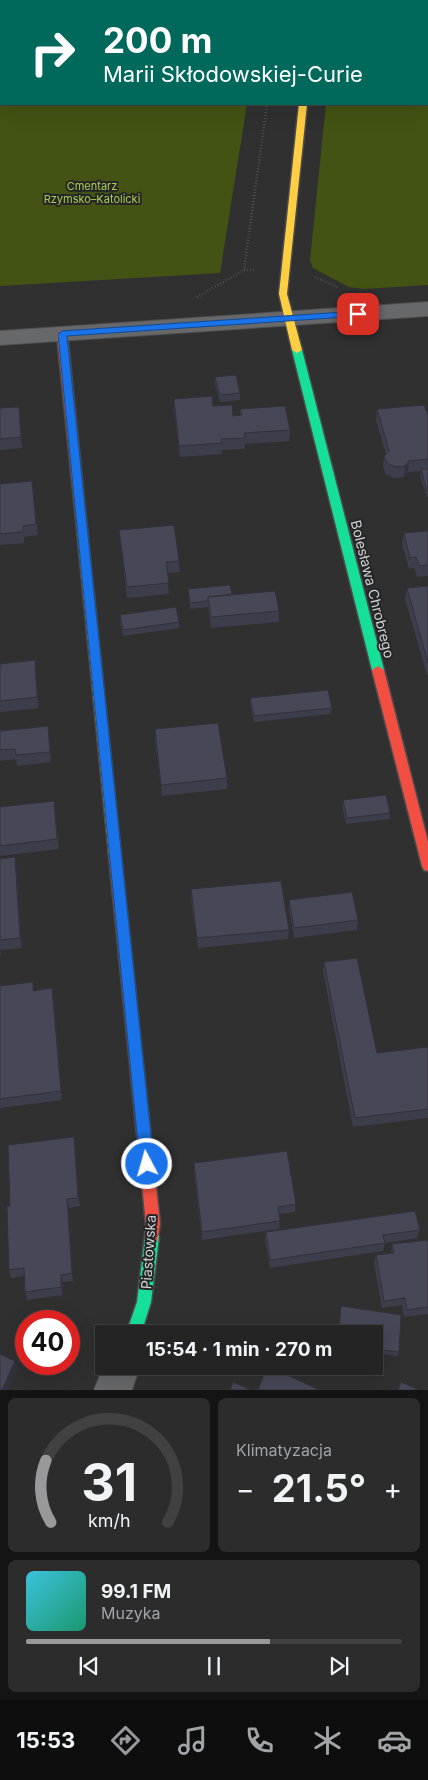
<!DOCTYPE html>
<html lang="pl">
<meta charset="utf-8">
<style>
:root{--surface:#242425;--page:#2c2c2d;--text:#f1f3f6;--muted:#a3a4a7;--line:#414142;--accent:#99999b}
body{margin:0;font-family:Inter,sans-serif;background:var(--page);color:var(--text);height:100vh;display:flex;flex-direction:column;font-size:19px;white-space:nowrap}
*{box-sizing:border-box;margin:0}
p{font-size:16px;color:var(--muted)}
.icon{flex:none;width:28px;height:28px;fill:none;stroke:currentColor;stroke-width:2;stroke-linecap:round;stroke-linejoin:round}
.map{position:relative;height:1390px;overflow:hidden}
.drawer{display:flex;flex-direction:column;gap:8px;padding:8px;background:#141414;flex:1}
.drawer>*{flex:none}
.guide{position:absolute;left:0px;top:0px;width:429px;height:105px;box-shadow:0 5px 20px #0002,0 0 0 1px var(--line);background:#00695c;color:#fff;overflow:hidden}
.speed{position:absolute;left:15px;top:1310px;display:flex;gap:10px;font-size:25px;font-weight:700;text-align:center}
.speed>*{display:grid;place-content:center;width:65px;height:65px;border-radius:50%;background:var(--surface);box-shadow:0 5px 20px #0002,0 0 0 1px var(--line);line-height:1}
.speed .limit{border:8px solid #d22;background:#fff;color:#111}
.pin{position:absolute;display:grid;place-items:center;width:42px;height:42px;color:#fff;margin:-21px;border-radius:10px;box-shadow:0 2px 8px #0006}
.me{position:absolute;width:55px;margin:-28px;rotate:354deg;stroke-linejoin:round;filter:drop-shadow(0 0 4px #0008)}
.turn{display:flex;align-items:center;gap:18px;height:105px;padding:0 20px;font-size:22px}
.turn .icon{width:65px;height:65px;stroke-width:2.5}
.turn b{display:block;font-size:35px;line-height:42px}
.big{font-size:38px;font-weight:700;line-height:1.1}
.drawer .tile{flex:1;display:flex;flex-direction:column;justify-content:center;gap:8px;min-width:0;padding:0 18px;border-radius:8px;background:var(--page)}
.drawer .dial{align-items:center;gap:0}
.dial svg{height:130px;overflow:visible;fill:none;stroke:var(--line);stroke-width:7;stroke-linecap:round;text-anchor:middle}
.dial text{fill:var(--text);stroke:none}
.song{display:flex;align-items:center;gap:15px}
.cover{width:60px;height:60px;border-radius:8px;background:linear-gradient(135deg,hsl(190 70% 55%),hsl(160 70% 35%))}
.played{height:5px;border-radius:2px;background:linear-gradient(90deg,var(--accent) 65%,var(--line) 65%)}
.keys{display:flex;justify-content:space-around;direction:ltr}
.heat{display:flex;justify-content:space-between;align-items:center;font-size:28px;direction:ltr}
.drawer .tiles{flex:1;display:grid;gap:8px;grid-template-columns:1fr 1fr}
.tile:last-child{grid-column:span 2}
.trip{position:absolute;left:95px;top:1325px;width:288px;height:50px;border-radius:0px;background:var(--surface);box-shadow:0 5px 20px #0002,0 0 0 1px var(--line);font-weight:700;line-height:50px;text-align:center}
.tabs{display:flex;height:80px;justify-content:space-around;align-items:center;background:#0e0e0f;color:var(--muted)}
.tabs .icon{width:35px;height:35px}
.tabs .selected{color:var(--accent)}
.tabs b{font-size:22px;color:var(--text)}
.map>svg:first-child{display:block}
.green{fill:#435313}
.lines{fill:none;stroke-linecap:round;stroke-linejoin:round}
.lane-casing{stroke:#4d4d4e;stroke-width:2}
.street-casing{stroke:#4d4d4e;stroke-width:2}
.fast-casing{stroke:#4d4d4e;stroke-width:3}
.slow-casing{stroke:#4d4d4e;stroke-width:3}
.jam-casing{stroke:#4d4d4e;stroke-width:3}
.path{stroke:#6b6c6c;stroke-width:2.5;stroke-dasharray:0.5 2.5;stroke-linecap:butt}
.lane{fill:#676869;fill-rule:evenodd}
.street{fill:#676869;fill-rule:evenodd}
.fast{fill:#16e098;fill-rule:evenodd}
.slow{fill:#ffcf43;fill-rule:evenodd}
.jam{fill:#f24e42;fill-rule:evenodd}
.wall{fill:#3d3e4b}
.shaded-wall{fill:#32323d}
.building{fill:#474857;stroke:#32323d}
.route{fill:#1a73e8;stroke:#114b97}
.labels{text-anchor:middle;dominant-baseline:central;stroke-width:4;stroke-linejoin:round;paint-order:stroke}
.far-park-label{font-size:11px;fill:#aace4f;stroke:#252628}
.street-label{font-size:14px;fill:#d2d2d4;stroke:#252628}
</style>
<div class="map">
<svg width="428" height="1390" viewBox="0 0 428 1390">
<rect width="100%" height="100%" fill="#303031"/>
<!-- green -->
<g class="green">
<path d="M0 0 160 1H1V104H247L220 273 0 286Z"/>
<path d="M335 0H428V285L363 289 349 287 313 268 310 260 326 104H428V1Z"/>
</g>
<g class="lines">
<!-- lane casing -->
<g class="lane-casing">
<path id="lane" d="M203 0H215L216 1H204Z"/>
</g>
<!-- street casing -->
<g class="street-casing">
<g id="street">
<rect x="304" y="0" width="18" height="1"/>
<path d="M428 302V316L0 345V331Z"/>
<path d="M104 1365 140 1366 132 1390H94Z"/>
</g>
</g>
<!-- fast casing -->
<g class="fast-casing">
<g id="fast">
<path d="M297 347 302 350 384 670 378 674 372 670 292 350Z"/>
<path d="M152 1230 157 1232 159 1237 151 1302 141 1334H126L137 1302 145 1237 147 1232Z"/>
</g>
</g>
<!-- slow casing -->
<g class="slow-casing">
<g id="slow">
<path d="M299 104H307L287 294 302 350 297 353 292 350 279 294Z"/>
<path d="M82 525 87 529 121 855 119 859 115 860 111 859 109 855 77 529Z"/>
</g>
</g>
<!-- jam casing -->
<g class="jam-casing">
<g id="jam">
<path d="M62 331 67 334 87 529 82 533 77 529 57 334Z"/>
<path d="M378 666 384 670 428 842V871L424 870 422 866 372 670Z"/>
<path d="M115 850 119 851 121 855 160 1224 157 1242 152 1244 147 1242 145 1237 146 1224 109 855 111 851Z"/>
</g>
</g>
<!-- path -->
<g class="path">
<path d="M4 0 76 1"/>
<path d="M178 0 180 1"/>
<path d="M244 270H255"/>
<path d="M315 277 339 288"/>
<path d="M197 297 244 270 267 104"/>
</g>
<!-- lane -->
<use href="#lane" class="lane"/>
<!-- street -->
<use href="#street" class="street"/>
<!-- fast -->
<use href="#fast" class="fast"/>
<!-- slow -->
<use href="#slow" class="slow"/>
<!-- jam -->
<use href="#jam" class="jam"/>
</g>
<!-- wall -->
<g class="wall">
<path d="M215 377 240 393V400L220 402 215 384Z"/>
<path d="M174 399 213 406 233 416 240 415V409L290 430 289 441 245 444V449L222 450V454L180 457 174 410Z"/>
<path d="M19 407 22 448 0 450V408Z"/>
<path d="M377 409 428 415V497H427L420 476 421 471 408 472 404 477 393 478 386 474 383 467 384 456 386 454 376 420Z"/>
<path d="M32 481 38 535 24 537V543L0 545V484Z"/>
<path d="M119 530 179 561 180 572 167 573 169 594 127 598Z"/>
<path d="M428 531V576L417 577 414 568 409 569 402 544 404 533Z"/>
<path d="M428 586V675H427L405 599 407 588Z"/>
<path d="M188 589 232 594 279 611V622L211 628 208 607 190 609Z"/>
<path d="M120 615 179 622V628L123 636 120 621Z"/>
<path d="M35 660 39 708 0 712V664Z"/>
<path d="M250 698 332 708 331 714 254 722 250 704Z"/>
<path d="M48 726 51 762 17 766 16 759 0 761V731Z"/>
<path d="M155 729 227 778V789L162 796 155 740Z"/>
<path d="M343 800 390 813V819L346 824 342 806Z"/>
<path d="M54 801 59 849 0 856V807Z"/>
<path d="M0 859 17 867 22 948 0 950 1 955H0Z"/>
<path d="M191 889 289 930 288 939 198 948 191 899Z"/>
<path d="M289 900 358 920 357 930 294 938 289 910Z"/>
<path d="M324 962 377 1053 428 1047V1118L353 1127 323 971Z"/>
<path d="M33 982 34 991 52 988 54 998 62 1100 0 1108V986Z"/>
<path d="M74 1137 75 1146 80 1206 69 1208 73 1281 63 1282V1295L27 1300 25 1292 24 1276 11 1278 9 1270 10 1206Z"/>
<path d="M194 1163 296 1204 295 1212 279 1214 280 1221 279 1229 202 1240 194 1172Z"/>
<path d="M420 1230 417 1238 385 1243 383 1251 270 1268 265 1240 266 1232Z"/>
<path d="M428 1240V1314L404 1317 402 1305 382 1308 374 1263 376 1255 391 1253 392 1244Z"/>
<path d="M341 1306 399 1352 398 1356 374 1353V1334H338Z"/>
</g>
<!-- shaded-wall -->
<g class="shaded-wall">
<path d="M19 407 21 418 22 448 21 437Z"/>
<path d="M409 461 408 472 404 477 405 466Z"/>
<path d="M35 660 36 671 39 708 37 697Z"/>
<path d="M15 857 17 867 22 948 20 938Z"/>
<path d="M52 988 54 998 62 1100 61 1091Z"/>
<path d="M74 1137 75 1146 80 1206 78 1198Z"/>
<path d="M67 1199 69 1208 73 1281 72 1273Z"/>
<path d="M61 1275 63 1282V1295L61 1287Z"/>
<path d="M15 1361 18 1368 8 1390H2Z"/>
</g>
<!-- building -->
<g class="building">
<path d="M236 375 240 393 220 395 215 377Z"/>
<path d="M212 396 213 406 232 405 233 416 242 415 240 409 285 406 290 430 244 433 245 438 221 439 222 443 179 446 174 399Z"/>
<path d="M424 405 428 415V459L409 461 405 466 395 467 387 463 384 456 389 451 377 409Z"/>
<path d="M19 407 21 437 0 439V408Z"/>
<path d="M421 469H428V491H427Z"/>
<path d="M32 481 36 524 23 526V532L0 534V484Z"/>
<path d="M174 525 179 561 166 562 169 583 127 587 119 530Z"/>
<path d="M428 531V565L419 566 416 557 410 558 404 533Z"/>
<path d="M230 585 232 594 208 597V601L190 603 188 589Z"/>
<path d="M428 586V663L407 588Z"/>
<path d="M275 591 279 611 211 617 208 597Z"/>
<path d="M176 607 179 622 123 630 120 615Z"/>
<path d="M35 660 37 697 0 701V664Z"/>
<path d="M328 690 332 708 254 716 250 698Z"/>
<path d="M218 723 227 778 161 785 155 729Z"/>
<path d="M48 726 50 752 16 755 15 749 0 750V731Z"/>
<path d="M386 795 390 813 347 818 343 800Z"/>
<path d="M54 801 57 839 0 846V807Z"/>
<path d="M15 857 20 938 0 940V859Z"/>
<path d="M281 881 289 930 197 938 191 889Z"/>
<path d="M352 892 358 920 294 928 289 900Z"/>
<path d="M357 958 377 1053 428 1047V1109L355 1118 324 962Z"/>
<path d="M33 982V991L52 988 61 1091 0 1099V986Z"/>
<path d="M74 1137 78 1198 67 1199 72 1273 61 1275V1287L25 1292 24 1268 9 1270 7 1206H10L8 1145Z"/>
<path d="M287 1151 296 1204 278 1207 280 1221 202 1232 194 1163Z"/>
<path d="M415 1211 420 1230 383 1235 385 1243 270 1260 266 1232Z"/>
<path d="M428 1240V1307L407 1310 405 1298 384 1301 376 1255 394 1253 392 1244Z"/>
<path d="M341 1306 401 1315 399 1352 374 1349V1334H339Z"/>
<path d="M0 1354 15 1361 2 1390H0Z"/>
<path d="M267 1366 320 1390H258Z"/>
<path d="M233 1382 251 1390H230Z"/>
<path d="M401 1382 419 1390H398Z"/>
</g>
<!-- route -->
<path class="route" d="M358 311 361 312V316L67 336 154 1164 152 1169 147 1171 142 1169 140 1164 58 334 62 331Z"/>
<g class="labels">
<!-- far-park labels -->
<g class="far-park-label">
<text x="92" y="186">Cmentarz<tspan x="92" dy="13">Rzymsko–Katolicki</tspan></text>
</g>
<!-- street labels -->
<g class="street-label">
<text transform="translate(373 589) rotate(76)">Bolesława Chrobrego</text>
<text transform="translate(148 1252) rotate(-86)">Piastowska</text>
</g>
</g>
</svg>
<div class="speed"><div class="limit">40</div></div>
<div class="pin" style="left:358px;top:314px;background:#d93025"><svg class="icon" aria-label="arrive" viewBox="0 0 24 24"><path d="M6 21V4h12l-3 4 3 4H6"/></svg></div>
<svg class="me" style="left:147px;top:1164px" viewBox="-20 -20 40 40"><circle r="17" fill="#1a73e8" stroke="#fff" stroke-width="3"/><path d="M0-11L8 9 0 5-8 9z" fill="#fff"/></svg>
<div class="trip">15:54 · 1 min · 270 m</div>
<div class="guide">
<div class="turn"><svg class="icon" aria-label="right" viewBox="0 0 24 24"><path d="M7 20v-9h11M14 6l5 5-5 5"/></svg><div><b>200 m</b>Marii Skłodowskiej-Curie</div></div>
</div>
</div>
<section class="drawer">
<div class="tiles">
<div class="tile dial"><svg viewBox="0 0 100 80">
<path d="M14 69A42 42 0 1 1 86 69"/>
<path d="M14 69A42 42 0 0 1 11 31" stroke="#99999b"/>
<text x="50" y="56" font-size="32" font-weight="700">31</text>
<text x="50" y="72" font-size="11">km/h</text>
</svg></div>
<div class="tile"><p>Klimatyzacja</p>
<div class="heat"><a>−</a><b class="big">21.5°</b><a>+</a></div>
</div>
<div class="tile">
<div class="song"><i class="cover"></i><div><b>99.1 FM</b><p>Muzyka</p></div></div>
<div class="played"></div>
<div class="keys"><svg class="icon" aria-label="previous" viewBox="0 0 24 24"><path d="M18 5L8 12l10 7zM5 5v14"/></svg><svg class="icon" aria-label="pause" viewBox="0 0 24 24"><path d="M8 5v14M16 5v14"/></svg><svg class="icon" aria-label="next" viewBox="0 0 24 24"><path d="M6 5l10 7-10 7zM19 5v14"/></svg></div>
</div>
</div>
</section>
<nav class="tabs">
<b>15:53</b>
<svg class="icon selected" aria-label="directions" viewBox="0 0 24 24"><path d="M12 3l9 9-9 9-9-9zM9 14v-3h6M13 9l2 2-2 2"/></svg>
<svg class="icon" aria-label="music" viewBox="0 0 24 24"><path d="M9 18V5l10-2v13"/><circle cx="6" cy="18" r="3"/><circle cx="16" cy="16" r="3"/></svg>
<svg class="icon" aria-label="phone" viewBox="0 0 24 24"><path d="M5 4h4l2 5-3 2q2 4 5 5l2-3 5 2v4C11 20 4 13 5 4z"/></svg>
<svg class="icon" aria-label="climate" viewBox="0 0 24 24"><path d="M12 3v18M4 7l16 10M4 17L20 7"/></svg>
<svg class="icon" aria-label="car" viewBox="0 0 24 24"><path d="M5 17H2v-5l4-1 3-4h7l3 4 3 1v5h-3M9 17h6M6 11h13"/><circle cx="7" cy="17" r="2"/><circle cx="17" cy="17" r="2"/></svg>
</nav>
